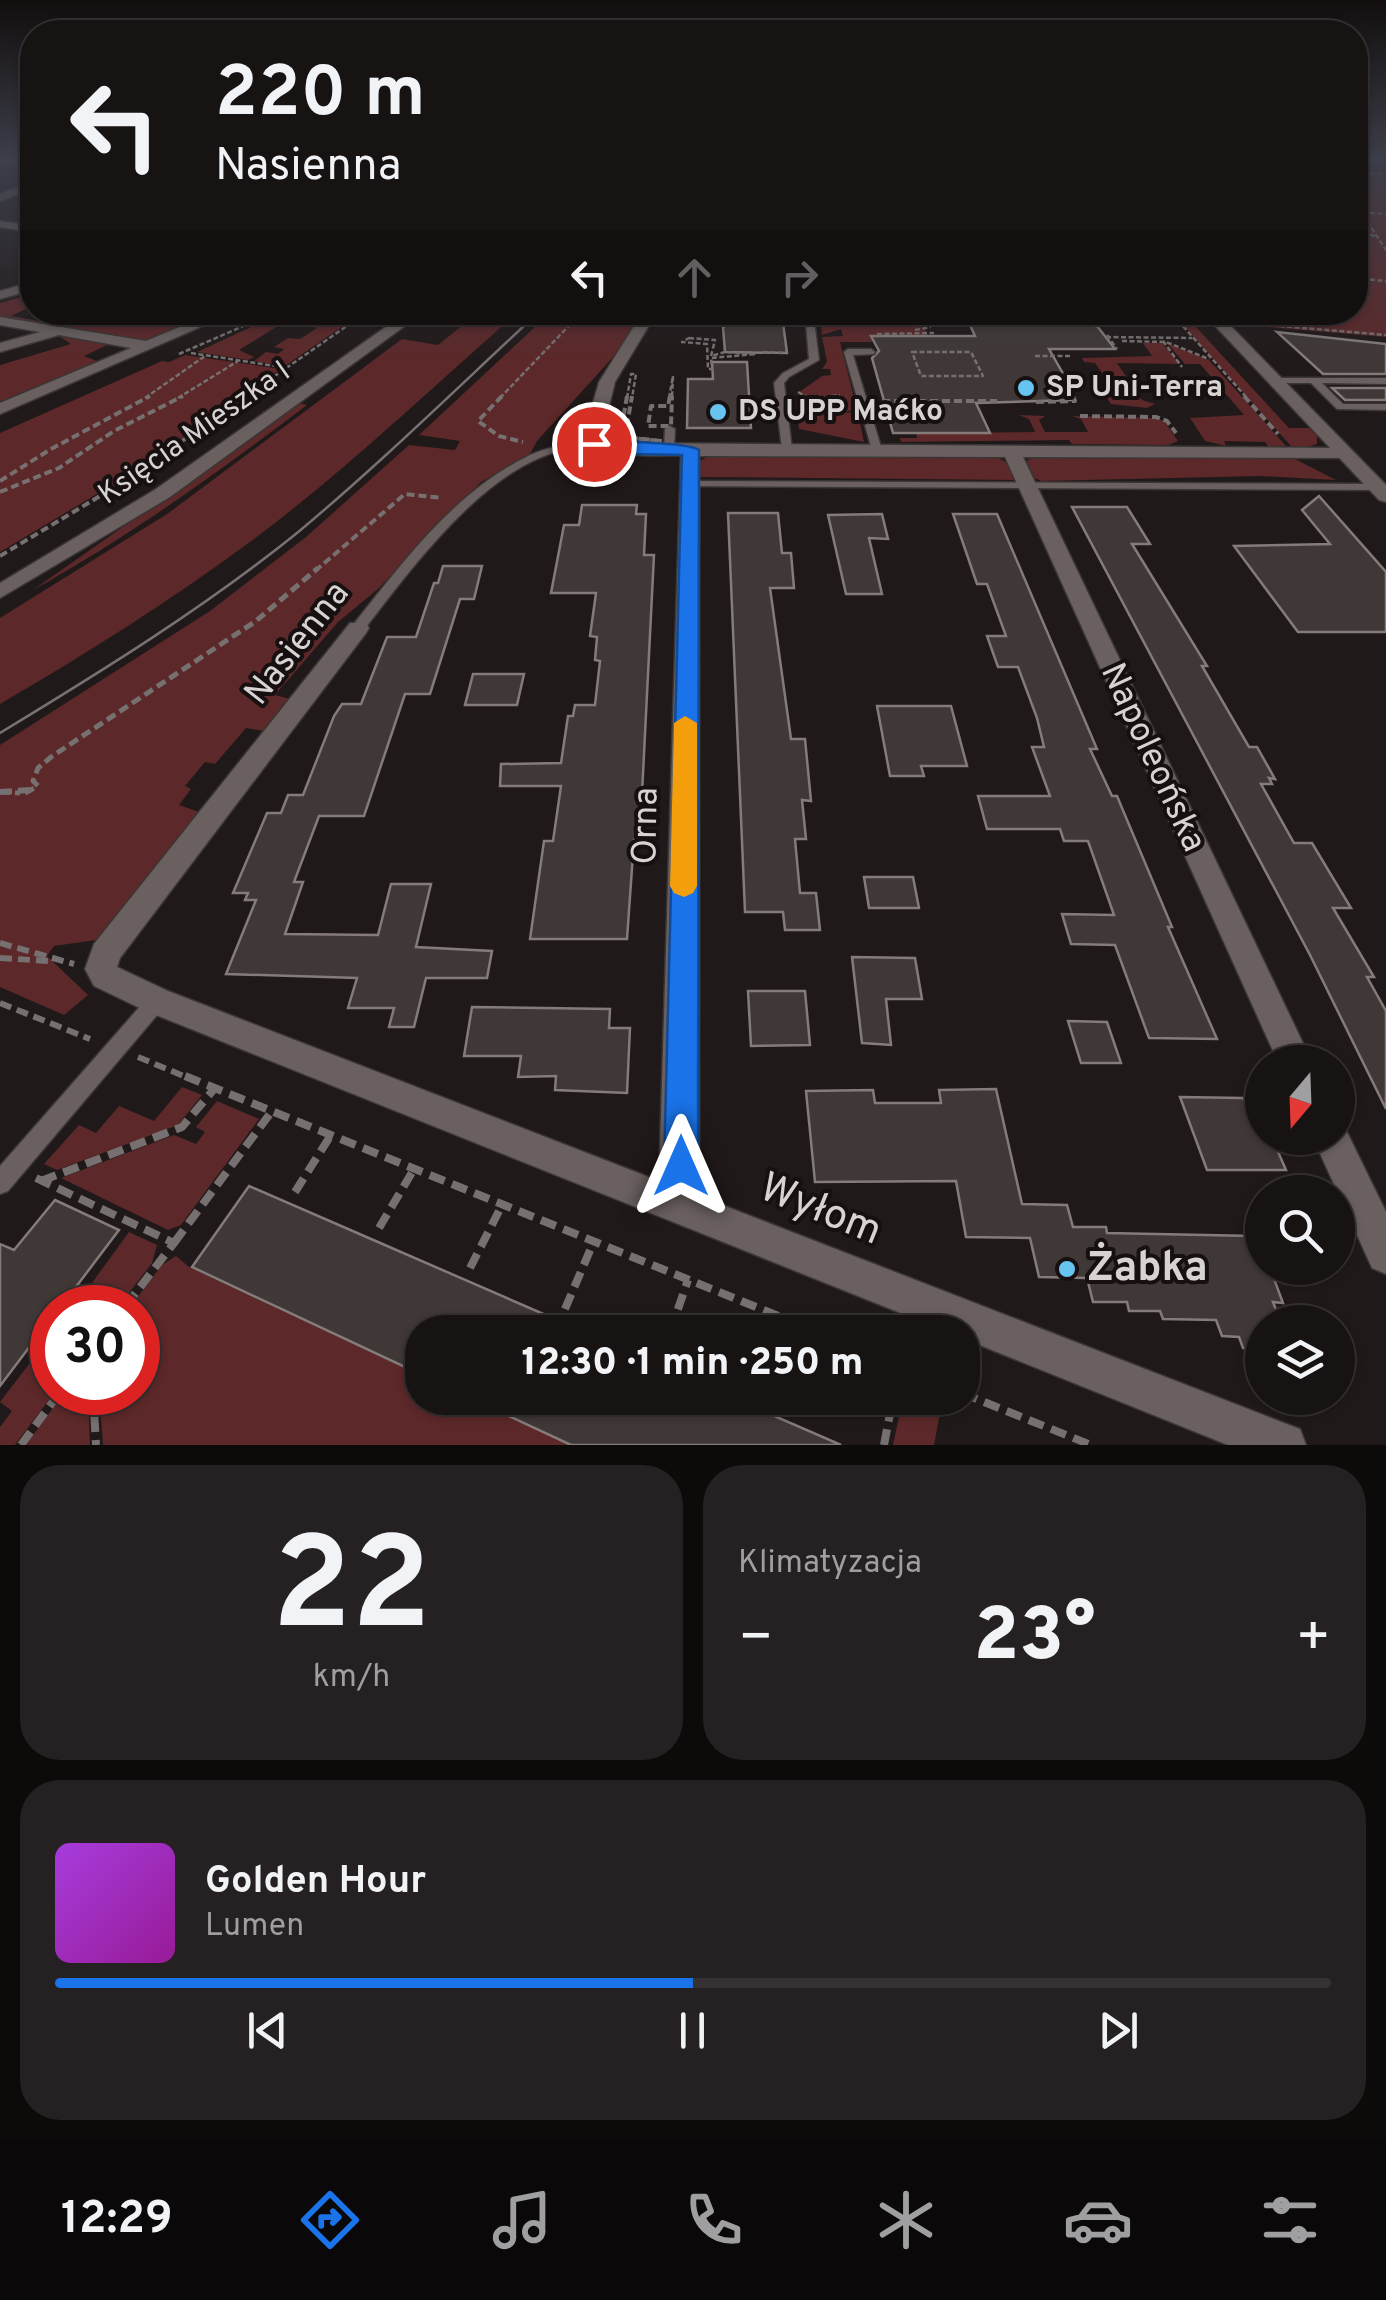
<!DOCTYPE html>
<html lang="pl">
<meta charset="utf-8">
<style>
:root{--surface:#181313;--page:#252021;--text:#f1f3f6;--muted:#9f9ea0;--line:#363233;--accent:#1a73e8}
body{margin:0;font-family:Overpass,sans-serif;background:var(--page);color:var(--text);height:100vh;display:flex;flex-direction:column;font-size:38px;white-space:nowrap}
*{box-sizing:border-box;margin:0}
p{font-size:32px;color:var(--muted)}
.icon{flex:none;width:55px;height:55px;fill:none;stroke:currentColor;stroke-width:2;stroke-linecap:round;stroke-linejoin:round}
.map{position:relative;height:1445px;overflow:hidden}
.details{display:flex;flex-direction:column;gap:20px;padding:20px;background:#0d0a0a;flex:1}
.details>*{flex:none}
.top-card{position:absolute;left:20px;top:20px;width:1348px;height:305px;border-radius:40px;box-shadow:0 2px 8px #0004,0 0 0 2px var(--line);background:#181313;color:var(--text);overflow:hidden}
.needle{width:65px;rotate:199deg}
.tools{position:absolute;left:1245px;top:1045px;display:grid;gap:20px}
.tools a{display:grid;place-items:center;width:110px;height:110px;border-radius:50%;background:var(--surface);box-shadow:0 2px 8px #0004,0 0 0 2px var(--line);font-size:50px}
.speed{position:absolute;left:30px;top:1285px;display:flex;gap:20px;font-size:50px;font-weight:700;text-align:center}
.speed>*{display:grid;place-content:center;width:130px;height:130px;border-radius:50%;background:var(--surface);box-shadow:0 2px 8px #0004,0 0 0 2px var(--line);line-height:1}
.speed .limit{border:15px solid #d22;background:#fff;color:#111}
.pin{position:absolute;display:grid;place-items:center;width:85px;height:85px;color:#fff;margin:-42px;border:5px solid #fff;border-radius:50%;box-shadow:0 2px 10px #0007}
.me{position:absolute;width:110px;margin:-55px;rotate:0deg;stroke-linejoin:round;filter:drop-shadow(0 0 8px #0008)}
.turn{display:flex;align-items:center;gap:35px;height:210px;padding:0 30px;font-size:45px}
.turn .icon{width:130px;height:130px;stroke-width:2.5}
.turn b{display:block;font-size:70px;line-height:85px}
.lanes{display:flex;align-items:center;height:95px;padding:0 30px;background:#0003;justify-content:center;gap:50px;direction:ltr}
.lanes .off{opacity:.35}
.big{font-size:75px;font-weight:800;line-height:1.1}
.details .card{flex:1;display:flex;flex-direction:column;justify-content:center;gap:15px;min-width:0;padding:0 35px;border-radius:40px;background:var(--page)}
.details .dial{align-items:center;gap:0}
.dial b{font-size:130px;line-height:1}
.song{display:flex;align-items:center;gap:30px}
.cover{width:120px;height:120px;border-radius:15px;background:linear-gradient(135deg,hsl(280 70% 55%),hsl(300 70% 35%))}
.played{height:10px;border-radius:5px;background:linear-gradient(90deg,var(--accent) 50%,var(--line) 50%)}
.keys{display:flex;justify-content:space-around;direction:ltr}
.heat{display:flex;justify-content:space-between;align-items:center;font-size:55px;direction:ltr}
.details .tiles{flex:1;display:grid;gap:20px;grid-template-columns:1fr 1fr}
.card:last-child{grid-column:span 2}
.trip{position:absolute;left:405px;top:1315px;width:575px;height:100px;border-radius:40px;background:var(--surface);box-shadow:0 2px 8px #0004,0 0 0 2px var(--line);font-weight:800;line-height:100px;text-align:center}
.tab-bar{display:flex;height:160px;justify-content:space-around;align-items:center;background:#0a0808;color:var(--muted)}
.tab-bar .icon{width:70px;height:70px}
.tab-bar .on{color:var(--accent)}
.tab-bar b{font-size:45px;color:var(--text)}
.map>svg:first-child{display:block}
.green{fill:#5c2829}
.building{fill:#403837;stroke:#847b7a;stroke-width:2.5}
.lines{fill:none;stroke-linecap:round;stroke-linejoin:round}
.lane-casing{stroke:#3b3636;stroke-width:3}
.street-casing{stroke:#3b3636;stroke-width:3}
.secondary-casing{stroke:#3b3636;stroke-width:3}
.path-far4{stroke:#767070;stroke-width:2.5;stroke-dasharray:5 2.5;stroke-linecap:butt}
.path-far3{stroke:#767070;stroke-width:4;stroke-dasharray:8 4;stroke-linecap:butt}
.path-far2{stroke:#767070;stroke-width:5;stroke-dasharray:10 5;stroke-linecap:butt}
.path-far1{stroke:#767070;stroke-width:6;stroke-dasharray:12 6;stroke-linecap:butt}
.path{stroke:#767070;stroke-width:8;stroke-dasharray:16 8;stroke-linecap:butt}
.lane{fill:#69605f;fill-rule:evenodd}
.street{fill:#69605f;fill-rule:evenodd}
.secondary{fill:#69605f;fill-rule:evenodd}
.tram{stroke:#777171;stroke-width:2.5}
.route{fill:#1a73e8;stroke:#114b97;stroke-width:2.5}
.slow{fill:#f59e0b}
.poi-dot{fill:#67c4f0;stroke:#171010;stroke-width:4}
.labels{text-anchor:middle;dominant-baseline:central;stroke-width:8;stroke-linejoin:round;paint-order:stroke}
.far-poi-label{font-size:30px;font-weight:bold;fill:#d8d3d3;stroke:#171010;text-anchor:start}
.far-street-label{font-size:30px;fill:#d8d3d3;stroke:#171010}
.street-label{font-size:35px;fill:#d8d3d3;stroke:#171010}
.near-street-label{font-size:42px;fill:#d8d3d3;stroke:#171010}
.near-poi-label{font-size:42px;font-weight:bold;fill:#d8d3d3;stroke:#171010;text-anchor:start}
</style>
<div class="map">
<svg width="1386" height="1445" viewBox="0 0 1386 1445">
<rect width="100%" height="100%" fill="#201919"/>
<!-- green -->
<g class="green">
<path d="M1355 171 1386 173V337L1255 326 1242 313 1355 312V231H1366L1355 213Z"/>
<path d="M32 294V306L11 316 44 322 67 312 194 313 199 321 144 341 0 318V303Z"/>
<path d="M269 312 299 313 239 350 254 357 248 360 197 352 262 322Z"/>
<path d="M340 313H362L285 366 254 361 266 352 278 354 284 349 274 347 288 338 300 339 317 328 307 325 325 322 315 320C323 314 331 318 340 313Z"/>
<path d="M478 313H517C429 390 344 472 250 542 170 601 86 654 0 704V618L167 514 402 339 438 345Z"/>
<path d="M550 313H653L537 441 529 456 481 482 378 589 338 622 275 695 290 699 264 731 246 728 215 764 205 762 185 786 191 789 179 805 199 812 195 823 125 911 96 940 54 946 47 956 88 995 64 1015 0 987V745L210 611 306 537 409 445 455 450 460 441 419 435Z"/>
<path d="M1175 316H1203L1210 325 1195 326 1289 428H1309L1317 436V444L1304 448 1291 446Z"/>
<path d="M821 327H924L928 336H871L872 342H840L857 410 842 412 858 413 864 442 799 429 796 402 805 396 798 393 822 376 831 375 830 369H822L827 362 822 337 843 336 841 329 822 335Z"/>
<path d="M60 333 113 342 84 356 102 363 0 405V365L71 344 59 336 47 337Z"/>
<path d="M1143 343H1162L1180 364 1117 363 1142 400 1155 404 1147 408 1111 404 1103 392 1114 390 1095 363 1084 362 1082 358 1152 356Z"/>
<path d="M1167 343 1209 360 1286 446H1268L1265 442 1224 441 1226 446 1205 441 1190 418 1244 415 1200 364H1185Z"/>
<path d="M185 355 281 369 127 476 0 552V433L162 361 169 362Z"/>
<path d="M299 403 307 405C219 472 130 536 33 590Z"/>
<path d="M1019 415 1045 416 1039 420 1045 432H1088L1081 419 1072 416 1154 418 1164 421 1178 441 1168 445 1072 444 1069 440 901 442 900 438H917L916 433 1035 432 1029 419Z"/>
<path d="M711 455 996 457 1010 464 1016 480 698 477V462Z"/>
<path d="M1033 457 1293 458 1336 480 1260 476 1042 481 1031 477 1025 462Z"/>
<path d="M182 1087 202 1095 178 1125 57 1170 44 1164 79 1125 96 1133 119 1106 154 1121Z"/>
<path d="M217 1101 259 1119 181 1225 168 1230 61 1178 174 1135 196 1144 205 1132 196 1127Z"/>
<path d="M129 1232 157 1245 152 1263 118 1307H70L63 1303 78 1283 89 1287Z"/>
<path d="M176 1256 189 1267 422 1376V1398H469L570 1445H103L99 1393 138 1392V1308L130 1307 162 1265Z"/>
<path d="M52 1334 54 1393 15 1445H0V1427L12 1411 0 1402Z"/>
<path d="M64 1393H88L90 1445H26Z"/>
<path d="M903 1398H932L942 1402 934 1445H893Z"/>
</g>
<!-- building -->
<g class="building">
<path d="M729 315H782L787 353 725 352 723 327 730 324Z"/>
<path d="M1025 323 1097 326 1115 349H1049L1073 391H1065L1071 400 976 403 990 433H893L872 358 879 351 871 336H975L970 325Z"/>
<path d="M1277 332 1386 344V374H1323Z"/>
<path d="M712 362H747L751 428H687L688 379H713Z"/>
<path d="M1332 388H1386V400H1345Z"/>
<path d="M1319 496 1386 572V632H1298L1234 546 1330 544 1302 510Z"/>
<path d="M582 505H637L636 514H646L644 555H654L641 814 639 840H634L627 939H530L544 841H553L561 786H500L501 764 561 763 568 716H573L575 705H595L600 661 595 660 597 637 590 636 596 593H551L564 525H579Z"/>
<path d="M1072 507H1127L1150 544H1132L1207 666H1202L1249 747H1257L1275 779 1269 778 1272 784H1261L1294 843H1312L1351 908H1333L1374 977H1367L1386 1011V1109L1310 955Z"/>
<path d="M728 513H778L782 553H791L794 588H770L791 739H805L811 801 802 800 806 839H795L800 893H816L820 930H785L783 912H745Z"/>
<path d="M882 514 888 539 869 538 882 594H846L828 515Z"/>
<path d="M953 514H997L1097 749H1090L1112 796H1117L1172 927H1168L1217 1039 1149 1038 1115 945 1071 944 1062 914 1114 915 1088 841H1064L1060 829H987L978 796H1050L1032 747H1044L1037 718 1018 667H998L987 636H1006L987 584H977Z"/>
<path d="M443 566H482L474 599H460L430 694H405L364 816H319L294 882H303L285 934 378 935 391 884H431L416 947 492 951 487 978H426L414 1027H389L394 1008H348L357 978 226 974 256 900H245L248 893H233L267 813H281L288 795H303L334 716 342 704H361L387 637H416L434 583H438Z"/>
<path d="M473 674H524L517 705H465Z"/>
<path d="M877 706H951L967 766H921L924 776H890Z"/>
<path d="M864 877H913L919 908H869Z"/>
<path d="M852 957 915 958 922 999H886L891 1045 862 1043Z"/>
<path d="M748 991H805L810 1045 751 1046Z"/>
<path d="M472 1007 610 1009 609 1028H630L627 1093 555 1090 556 1076 518 1077 521 1056H464Z"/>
<path d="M1068 1021 1107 1022 1121 1063H1081Z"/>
<path d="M996 1089 1022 1204 1067 1205 1073 1227H1106L1107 1233 1254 1236 1262 1268H1270L1283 1303 1273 1302 1281 1322H1262V1349L1243 1348 1239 1337 1222 1336 1216 1320 1163 1319 1160 1311H1129L1127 1302H1093L1087 1278 1039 1277 1030 1238 966 1237 956 1181 815 1182 806 1091 873 1090 875 1103H941L939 1090Z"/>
<path d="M1180 1097 1243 1098 1258 1132H1262V1138H1272L1286 1170H1207Z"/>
<path d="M249 1186 378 1242 585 1332H422V1375L192 1267Z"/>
<path d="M55 1200 119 1230 60 1308H52V1317L0 1386V1244L14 1250Z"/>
<path d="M470 1398H733L841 1445H571Z"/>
</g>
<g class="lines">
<!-- lane casing -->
<g class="lane-casing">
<g id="lane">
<path d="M32 159V163L0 164V160Z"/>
<path d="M805 312H813L819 360 789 377 784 383 792 449 787 452 782 449 774 383 783 373 809 359Z"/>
<path d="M1013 312H1155L1159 315 1155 318Z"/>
<path d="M871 349 875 352 874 354 853 355 882 450 877 453 872 450 844 352 848 349Z"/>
<path d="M1270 378H1386V384L1322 383 1343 404H1386V410L1337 409 1311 383H1273L1268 380Z"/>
<path d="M670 426 675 429 674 450 669 453 664 450 665 429Z"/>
<path d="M574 442 613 443 618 446 613 449C601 449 587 447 574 448 490 459 412 568 363 631H353L351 628 353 625C403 562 455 491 530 455 543 449 559 446 574 442Z"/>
<path d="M688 481 1377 484 1383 487 1377 490 684 486 682 484Z"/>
<path d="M157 993 164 995 167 1001 164 1007 8 1191 0 1194V1166L150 995Z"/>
</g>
</g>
<!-- street casing -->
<g class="street-casing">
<g id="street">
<path d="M32 182V189L0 201V194Z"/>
<path d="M0 221 32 226V232L0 227Z"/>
<path d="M32 282V290L0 299V291Z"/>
<path d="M194 312H208L214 321 0 414V403L131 348 59 335 0 352V343L40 332 0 325V317L146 341 199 319Z"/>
<path d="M643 312H657L615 382 604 427 612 438 624 443 1344 448 1353 453 1344 458 1023 457 1312 1062H1278L1005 457 699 456V1166L694 1194 1284 1423 1300 1429 1306 1445H1228L962 1338V1332H948L146 1011 94 986 85 969 94 944 350 623H366L369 628 366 633 120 958 117 967 168 991 659 1181 681 455C648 455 603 462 586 427L599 382Z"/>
<path d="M1338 1123 1344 1126 1386 1212V1274L1372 1268 1313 1138H1338Z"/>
</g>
</g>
<!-- secondary casing -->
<g class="secondary-casing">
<g id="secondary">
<path d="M407 312H424L170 497 0 598V583L156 489Z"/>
<path d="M1202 312H1217L1386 485V502L1379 500Z"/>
</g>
</g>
<!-- path-far4 -->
<g class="path-far4">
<path d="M1355 159 1386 161"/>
<path d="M1355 172 1386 174"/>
<path d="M1355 203 1386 250"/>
<path d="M1355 212 1386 214"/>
<path d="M1355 234 1377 236"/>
<path d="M1355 278 1386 281"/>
<path d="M911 312 948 313"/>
<path d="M1255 312 1268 325 1386 335"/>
<path d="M1188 315H1173L1247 398"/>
<path d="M829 316 896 317"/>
<path d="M961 321 1003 320"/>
<path d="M915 330 931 327"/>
<path d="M877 334 934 333"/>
<path d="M1107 335 1117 349"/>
<path d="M1106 337 1192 338"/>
<path d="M689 338 715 340 711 356 725 352 756 354 711 358 712 369H708L707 344 682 342Z"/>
<path d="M1122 341 1166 342 1209 359"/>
<path d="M1163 341 1182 367"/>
<path d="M763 352 783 353"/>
<path d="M912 352H971L983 376H921Z"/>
<path d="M191 353 288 368"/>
<path d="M179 354 264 317 287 312"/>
<path d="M1035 356H1072"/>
<path d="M1064 389H1070L1074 398"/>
<path d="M798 392 808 398"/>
<path d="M145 398 205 356"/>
<path d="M178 398 238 361"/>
<path d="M243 398 367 312"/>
<path d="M500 398 582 312"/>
<path d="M627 398 631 374H636L632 398"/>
<path d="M669 398 673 376 672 398"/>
<path d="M817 398 840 395"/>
</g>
<!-- path-far3 -->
<g class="path-far3">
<path d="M502 396 478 421 499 436 523 442"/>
<path d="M627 396 620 437 662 441 625 437 632 396"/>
<path d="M670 396 668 406H651L648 426H671L672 396"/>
<path d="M804 396 812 401 821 396"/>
<path d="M1244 396 1278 434"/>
<path d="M882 401H997"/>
<path d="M1036 402 1075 401 1073 396"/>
<path d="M749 403H763"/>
<path d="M1080 416 1156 417 1167 421 1176 433"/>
<path d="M0 481 51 449 150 396"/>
<path d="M0 492 59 468 114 431 183 396"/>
<path d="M0 556 120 484 247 396"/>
<path d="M315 571 405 494 442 498"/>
</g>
<!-- path-far2 -->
<g class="path-far2">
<path d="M0 792 20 793"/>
<path d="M25 793 38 786 33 781 38 768 51 757 256 621 318 568"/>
</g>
<!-- path-far1 -->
<g class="path-far1">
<path d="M0 792 30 790"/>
<path d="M0 943 74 964"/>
<path d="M0 958 48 961"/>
<path d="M0 1003 90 1039"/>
<path d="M138 1057 191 1079"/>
</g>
<!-- path -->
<g class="path">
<path d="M185 1076 818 1332"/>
<path d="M36 1178 174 1243 124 1308"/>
<path d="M41 1181 182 1127 215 1088"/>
<path d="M295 1192 331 1135"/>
<path d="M379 1228 414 1169"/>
<path d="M174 1243 272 1111"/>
<path d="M470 1268 502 1205"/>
<path d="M565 1309 594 1241"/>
<path d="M670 1332 688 1280"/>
<path d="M93 1392 96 1445"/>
<path d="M962 1393 1091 1445"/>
<path d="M21 1445 60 1392"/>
<path d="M884 1445 893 1398"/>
</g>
<!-- lane -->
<use href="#lane" class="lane"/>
<!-- street -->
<use href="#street" class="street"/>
<!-- secondary -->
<use href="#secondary" class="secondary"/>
<!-- tram -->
<path class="tram" d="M0 733C102 671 204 608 297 533 381 463 459 386 539 312"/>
</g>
<!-- sky -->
<linearGradient id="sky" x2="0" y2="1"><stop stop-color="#120e0e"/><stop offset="0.44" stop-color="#3c3e49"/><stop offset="1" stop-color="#3c3e49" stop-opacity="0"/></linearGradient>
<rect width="1386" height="361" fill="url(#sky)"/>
<!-- route -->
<path class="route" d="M594 439C614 442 688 442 699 450L698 1166 693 1178 681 1182 669 1178 664 1166 682 455 637 454 588 447V440Z"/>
<!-- slow -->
<path class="slow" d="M685 716 697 723V886L693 893 684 897 674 893 670 886 674 723Z"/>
<!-- markers -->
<g class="poi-dot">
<circle cx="1026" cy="388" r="10"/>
<circle cx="718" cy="412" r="10"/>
<circle cx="1067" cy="1269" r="10"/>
</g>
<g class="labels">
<!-- far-poi labels -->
<g class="far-poi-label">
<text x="1046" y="388">SP Uni-Terra</text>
<text x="738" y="412">DS UPP Maćko</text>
</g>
<!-- far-street labels -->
<g class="far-street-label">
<text transform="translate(195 434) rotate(-35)">Księcia Mieszka I</text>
</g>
<!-- street labels -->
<g class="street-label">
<text transform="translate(298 644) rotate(-52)">Nasienna</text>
<text transform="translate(1152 758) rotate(65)">Napoleońska</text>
<text transform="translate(647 826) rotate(-89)">Orna</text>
</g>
<!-- near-street labels -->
<g class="near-street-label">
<text transform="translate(820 1211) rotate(22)">Wyłom</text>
</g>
<!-- near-poi labels -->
<g class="near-poi-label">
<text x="1087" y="1269">Żabka</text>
</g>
</g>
</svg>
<div class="tools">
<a><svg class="needle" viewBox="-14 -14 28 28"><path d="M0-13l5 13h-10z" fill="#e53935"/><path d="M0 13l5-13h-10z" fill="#9f9ea0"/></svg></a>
<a><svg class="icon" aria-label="search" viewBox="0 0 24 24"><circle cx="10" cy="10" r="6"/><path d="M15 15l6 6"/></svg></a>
<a><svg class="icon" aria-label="layers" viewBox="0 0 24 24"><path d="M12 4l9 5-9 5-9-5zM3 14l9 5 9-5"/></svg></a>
</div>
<div class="speed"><div class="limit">30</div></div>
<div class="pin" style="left:594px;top:444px;background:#d93025"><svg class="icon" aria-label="arrive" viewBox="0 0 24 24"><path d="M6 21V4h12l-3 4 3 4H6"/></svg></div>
<svg class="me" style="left:681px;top:1166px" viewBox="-20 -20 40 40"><path d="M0-17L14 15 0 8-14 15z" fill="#1a73e8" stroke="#fff" stroke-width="4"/></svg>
<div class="trip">12:30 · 1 min · 250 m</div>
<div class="top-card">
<div class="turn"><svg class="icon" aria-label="left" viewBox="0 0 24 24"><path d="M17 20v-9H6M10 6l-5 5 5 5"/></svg><div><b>220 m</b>Nasienna</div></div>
<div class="lanes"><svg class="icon" aria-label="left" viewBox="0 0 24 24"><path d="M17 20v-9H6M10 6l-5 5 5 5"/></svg><svg class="icon off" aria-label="ahead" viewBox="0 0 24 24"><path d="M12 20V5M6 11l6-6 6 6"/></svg><svg class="icon off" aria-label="right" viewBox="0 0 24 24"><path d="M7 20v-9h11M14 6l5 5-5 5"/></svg></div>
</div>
</div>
<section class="details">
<div class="tiles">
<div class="card dial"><b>22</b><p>km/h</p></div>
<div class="card"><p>Klimatyzacja</p>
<div class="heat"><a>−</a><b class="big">23°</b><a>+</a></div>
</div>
<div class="card">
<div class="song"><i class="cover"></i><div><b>Golden Hour</b><p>Lumen</p></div></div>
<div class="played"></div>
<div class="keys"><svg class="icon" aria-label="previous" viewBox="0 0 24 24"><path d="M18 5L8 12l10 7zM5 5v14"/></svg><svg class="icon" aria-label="pause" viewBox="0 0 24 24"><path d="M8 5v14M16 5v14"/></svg><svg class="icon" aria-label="next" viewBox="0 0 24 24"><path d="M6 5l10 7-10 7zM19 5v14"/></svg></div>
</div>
</div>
</section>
<nav class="tab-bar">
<b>12:29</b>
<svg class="icon on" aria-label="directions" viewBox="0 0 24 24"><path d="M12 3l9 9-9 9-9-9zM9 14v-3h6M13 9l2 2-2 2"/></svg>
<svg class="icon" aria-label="music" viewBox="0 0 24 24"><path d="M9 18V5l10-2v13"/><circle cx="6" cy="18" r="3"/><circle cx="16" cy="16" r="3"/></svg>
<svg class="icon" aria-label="phone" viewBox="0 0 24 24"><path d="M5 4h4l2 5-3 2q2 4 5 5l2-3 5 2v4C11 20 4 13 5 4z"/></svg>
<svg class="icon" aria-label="climate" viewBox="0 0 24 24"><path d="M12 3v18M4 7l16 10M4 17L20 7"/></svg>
<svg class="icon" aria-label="car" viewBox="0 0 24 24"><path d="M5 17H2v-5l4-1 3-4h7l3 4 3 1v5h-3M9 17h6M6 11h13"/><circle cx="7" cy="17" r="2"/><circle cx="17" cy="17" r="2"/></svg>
<svg class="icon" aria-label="filters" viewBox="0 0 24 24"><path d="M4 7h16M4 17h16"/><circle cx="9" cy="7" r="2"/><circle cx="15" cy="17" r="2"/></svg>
</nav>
